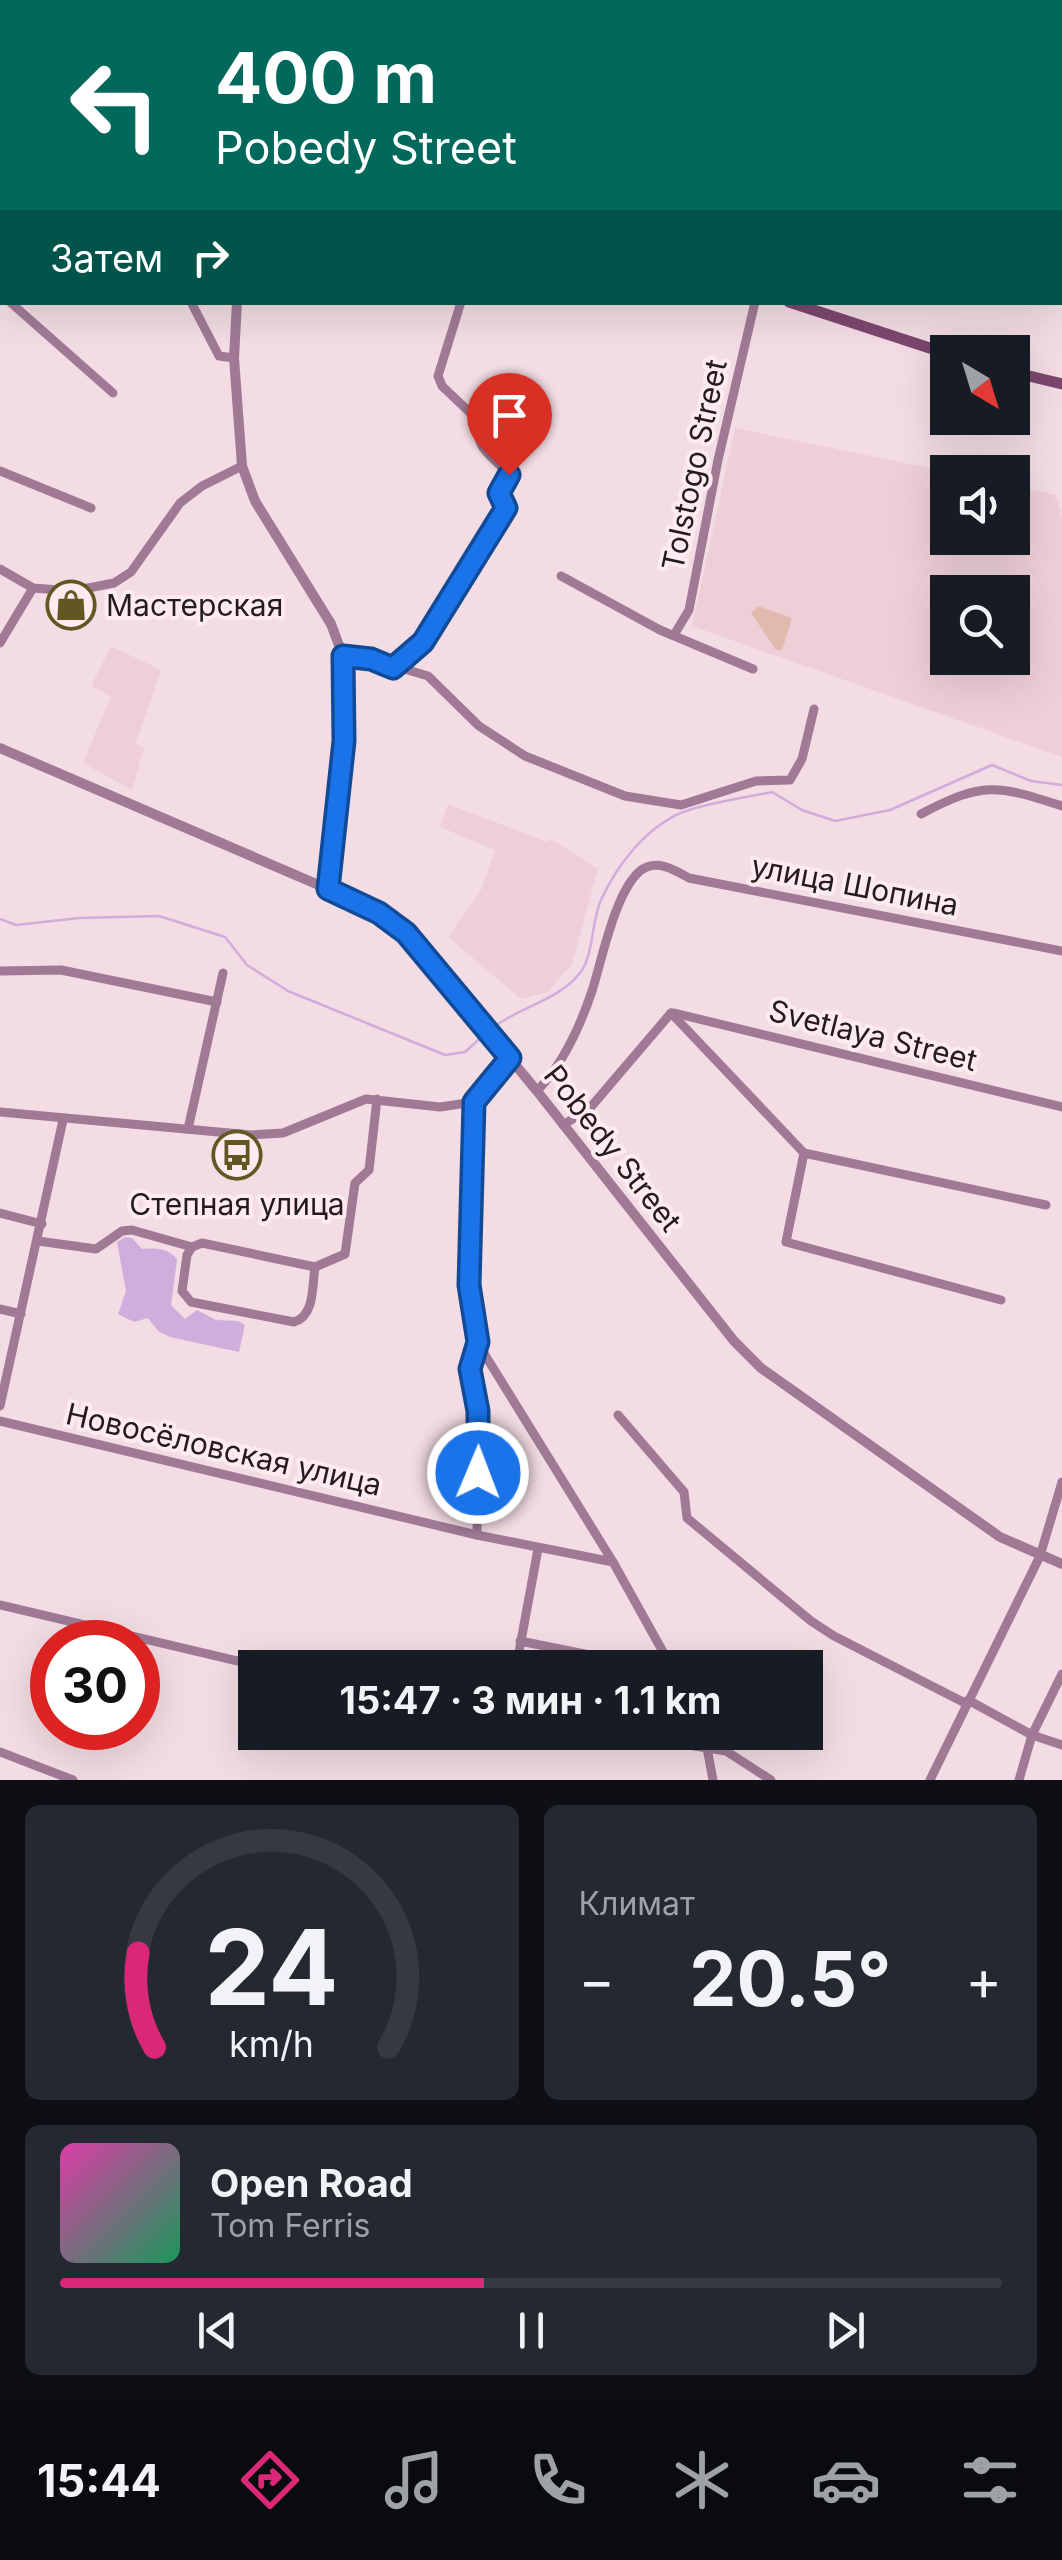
<!DOCTYPE html>
<html lang="ru">
<meta charset="utf-8">
<style>
:root{--surface:#171b24;--page:#242831;--text:#f1f3f6;--muted:#9ea1a6;--line:#363941;--accent:#db2777}
body{margin:0;font-family:Inter,sans-serif;background:var(--page);color:var(--text);height:100vh;display:flex;flex-direction:column;font-size:38px;white-space:nowrap}
*{box-sizing:border-box;margin:0}
p{font-size:32px;color:var(--muted)}
.icon{flex:none;width:55px;height:55px;fill:none;stroke:currentColor;stroke-width:2;stroke-linecap:round;stroke-linejoin:round}
.map{position:relative;height:1780px;overflow:hidden}
.panel{display:flex;flex-direction:column;gap:25px;padding:25px;background:#0d0f14;flex:1}
.panel>*{flex:none}
.top-card{position:absolute;left:0px;top:0px;width:1062px;height:305px;box-shadow:0 10px 40px #0002;background:#00695c;color:#fff;overflow:hidden}
.needle{width:65px;rotate:142deg}
.buttons{position:absolute;left:930px;top:335px;display:grid;gap:20px}
.buttons a{display:grid;place-items:center;width:100px;height:100px;border-radius:0px;background:var(--surface);box-shadow:0 10px 40px #0002;font-size:50px}
.speed{position:absolute;left:30px;top:1620px;display:flex;gap:20px;font-size:50px;font-weight:700;text-align:center}
.speed>*{display:grid;place-content:center;width:130px;height:130px;border-radius:50%;background:var(--surface);box-shadow:0 10px 40px #0002;line-height:1}
.speed .limit{border:15px solid #d22;background:#fff;color:#111}
.pin{position:absolute;display:grid;place-items:center;width:85px;height:85px;color:#fff;margin:-102px -42px;border-radius:50% 50% 50% 0;rotate:-45deg;box-shadow:0 0 10px #0007}
.pin .icon{rotate:45deg}
.me{position:absolute;width:110px;margin:-55px;rotate:1deg;stroke-linejoin:round;filter:drop-shadow(0 0 8px #0008)}
.turn{display:flex;align-items:center;gap:35px;height:210px;padding:0 50px;font-size:45px}
.turn .icon{width:130px;height:130px;stroke-width:2.5}
.turn b{display:block;font-size:70px;line-height:85px}
.then{display:flex;align-items:center;height:95px;padding:0 50px;background:#0003;gap:20px;font-size:38px}
.big{font-size:75px;font-weight:700;line-height:1.1}
.panel .widget{flex:1;display:flex;flex-direction:column;justify-content:center;gap:15px;min-width:0;padding:0 35px;border-radius:15px;background:var(--page)}
.panel .dial{align-items:center;gap:0}
.dial svg{height:260px;overflow:visible;fill:none;stroke:var(--line);stroke-width:7;stroke-linecap:round;text-anchor:middle}
.dial text{fill:var(--text);stroke:none}
.song{display:flex;align-items:center;gap:30px}
.cover{width:120px;height:120px;border-radius:15px;background:linear-gradient(135deg,hsl(320 70% 55%),hsl(150 70% 35%))}
.played{height:10px;border-radius:5px;background:linear-gradient(90deg,var(--accent) 45%,var(--line) 45%)}
.keys{display:flex;justify-content:space-around;direction:ltr}
.heat{display:flex;justify-content:space-between;align-items:center;font-size:55px;direction:ltr}
.panel .tiles{flex:1;display:grid;gap:25px;grid-template-columns:1fr 1fr}
.widget:last-child{grid-column:span 2}
.trip{position:absolute;left:238px;top:1650px;width:585px;height:100px;border-radius:0px;background:var(--surface);box-shadow:0 10px 40px #0002;font-weight:700;line-height:100px;text-align:center}
.tab-bar{display:flex;height:160px;justify-content:space-around;align-items:center;background:#090b0e;color:var(--muted)}
.tab-bar .icon{width:70px;height:70px}
.tab-bar .selected{color:var(--accent)}
.tab-bar b{font-size:45px;color:var(--text)}
.map>svg:first-child{display:block}
.built{fill:#eecfd8;fill-rule:evenodd}
.green{fill:#e1b9ad}
.water{fill:#cfaddc}
.lines{fill:none;stroke-linecap:round;stroke-linejoin:round}
.stream{stroke:#cfaddc;stroke-width:2.5}
.minor{stroke:#a07a95;stroke-width:9}
.tertiary{stroke:#a07a95;stroke-width:10}
.secondary{stroke:#7c476f;stroke-width:11}
.route-casing{stroke:#114b97;stroke-width:25}
.route{stroke:#1a73e8;stroke-width:18}
.labels{text-anchor:middle;dominant-baseline:central;stroke-width:8;stroke-linejoin:round;paint-order:stroke}
.street-label{font-size:30px;fill:#231b1e;stroke:#fdebf0}
.poi-label{font-size:30px;fill:#231b1e;stroke:#fdebf0;text-anchor:start}
</style>
<div class="map">
<svg width="1062" height="1780" viewBox="0 0 1062 1780">
<rect width="100%" height="100%" fill="#f3dce3"/>
<!-- built -->
<g class="built">
<path d="M735 428 949 472 948 538H1012L1013 486 1056 495 1062 517V757L692 626ZM948 592H1012V658H948Z"/>
<path d="M111 646 161 670 136 743 144 748 132 790 83 763 111 696 91 686Z"/>
<path d="M448 804 547 842 551 839 598 869 572 964 548 992 521 999 448 937 481 890 495 850 440 827Z"/>
</g>
<!-- green -->
<path class="green" d="M758 606 792 618 782 650H776L751 613Z"/>
<!-- water -->
<path class="water" d="M125 1237 132 1238 142 1249C155 1248 170 1248 177 1260L171 1305 185 1319 197 1310 216 1320 238 1321 245 1325 239 1352 170 1337 158 1331 148 1318 134 1322 118 1314 126 1291 117 1242Z"/>
<g class="lines">
<!-- stream -->
<g class="stream">
<path d="M0 919 16 925 79 918 159 916 225 937 247 965 288 991 445 1055 465 1052 484 1035"/>
<path d="M490 1030C517 1007 557 1002 580 973 594 955 591 922 601 900 617 865 646 827 683 812 710 802 743 798 772 792L802 810 835 821 890 810 992 765 1031 781 1062 785"/>
</g>
<!-- minor -->
<g class="minor">
<path d="M5 0 8 2"/>
<path d="M450 0 462 2"/>
<path d="M754 2V0"/>
<path d="M1060 139 1062 140"/>
<path d="M0 297 2 293"/>
<path d="M10 302 113 393"/>
<path d="M191 302 219 356 234 358"/>
<path d="M0 471 91 508"/>
<path d="M0 569 33 588 73 591 114 583 131 572 180 503 202 486 242 466"/>
<path d="M561 576 660 630 753 669"/>
<path d="M674 635 689 610 718 460 755 302"/>
<path d="M0 643 33 588"/>
<path d="M343 656 371 659 428 676 479 726 525 756 625 796 681 805 756 781 790 780 802 759 814 709"/>
<path d="M393 667 423 642 506 507 499 493 509 475C496 458 470 447 482 424L442 386 438 376 461 302"/>
<path d="M921 814C983 781 997 785 1062 806"/>
<path d="M0 971 61 970 217 1002"/>
<path d="M671 1013 804 1153 1046 1205"/>
<path d="M674 1013 1062 1107"/>
<path d="M510 1058 474 1102 469 1285 477 1342 613 1562 672 1668"/>
<path d="M537 1091C563 1064 580 1027 592 991 602 960 615 892 640 871 656 858 675 870 689 878L1062 951"/>
<path d="M0 1112 251 1135 283 1133 366 1099 440 1107 474 1102"/>
<path d="M563 1125 590 1108 671 1013"/>
<path d="M188 1129 223 973"/>
<path d="M804 1153 786 1242 1001 1300"/>
<path d="M0 1213 42 1224"/>
<path d="M38 1241 96 1249 122 1231 132 1230 192 1247 202 1243 315 1267C312 1286 315 1316 294 1322L191 1302 182 1291 187 1255 192 1247"/>
<path d="M315 1267 345 1254 355 1183 369 1170 377 1099"/>
<path d="M0 1309 21 1314"/>
<path d="M0 1406 63 1120"/>
<path d="M618 1415 684 1492 687 1518 811 1621 834 1636 965 1703"/>
<path d="M0 1421 477 1535 613 1562"/>
<path d="M477 1535 478 1411 471 1369 477 1342"/>
<path d="M0 1605 267 1668"/>
<path d="M520 1641 654 1668"/>
<path d="M516 1668 538 1549"/>
<path d="M968 1700 1032 1735 1062 1745"/>
<path d="M608 1732 726 1751 771 1780"/>
<path d="M704 1732 713 1780"/>
<path d="M0 1752 73 1780"/>
<path d="M930 1780 1040 1556 1062 1482"/>
<path d="M1019 1780 1032 1735 1062 1674"/>
</g>
<!-- tertiary -->
<g class="tertiary">
<path d="M273 2V0"/>
<path d="M237 302 234 358 242 466 255 501 331 624 343 656 344 741 328 889"/>
<path d="M0 748 328 889 379 913 406 933 537 1091 734 1341 761 1368 1000 1537 1062 1564"/>
</g>
<!-- secondary -->
<g class="secondary">
<path d="M45 0 47 2"/>
<path d="M789 302 948 354"/>
<path d="M1012 372 1062 384"/>
</g>
</g>
<g class="lines">
<!-- route casing -->
<g class="route-casing">
<path id="route" d="M478 1473V1411L470 1369 478 1342 469 1285 474 1102 510 1058 406 933 379 913 328 889 344 741 343 656 371 659 393 668 423 642 506 508 499 493 509 475"/>
</g>
<!-- route -->
<use href="#route" class="route"/>
</g>
<!-- icons -->
<defs>
<g id="shop-ring" transform="scale(2.5)"><circle r="9.5" fill="#fdebf0" stroke="#615723" stroke-width="1.5"/><path d="M-5-2.5h2.3a2.7 3.5 0 0 1 5.4 0H5L5.5 6h-11ZM-1.5-2.5h3a1.5 2.3 0 0 0-3 0Z" fill="#615723"/></g>
<g id="bus-ring" transform="scale(2.5)"><circle r="9.5" fill="#fdebf0" stroke="#615723" stroke-width="1.5"/><path d="M-5-6H5V4H4V6H2V4H-2V6H-4V4H-5ZM-3.5-4V0h7V-4ZM-3.5 1.2v1.5H-2V1.2ZM2 1.2v1.5H3.5V1.2Z" fill="#615723"/></g>
</defs>
<g fill-rule="evenodd">
<use href="#shop-ring" x="71" y="605"/>
<use href="#bus-ring" x="237" y="1155"/>
</g>
<g class="labels">
<!-- street labels -->
<g class="street-label">
<text transform="translate(694 465) rotate(-78)">Tolstogo Street</text>
<text transform="translate(855 885) rotate(11)">улица Шопина</text>
<text transform="translate(873 1035) rotate(14)">Svetlaya Street</text>
<text transform="translate(613 1148) rotate(52)">Pobedy Street</text>
<text transform="translate(224 1449) rotate(13)">Новосёловская улица</text>
</g>
<!-- poi labels -->
<g class="poi-label">
<text x="106" y="605">Мастерская</text>
<text x="237" y="1204" text-anchor="middle">Степная улица</text>
</g>
</g>
</svg>
<div class="buttons">
<a><svg class="needle" viewBox="-14 -14 28 28"><path d="M0-13l5 13h-10z" fill="#e53935"/><path d="M0 13l5-13h-10z" fill="#9ea1a6"/></svg></a>
<a><svg class="icon" aria-label="sound" viewBox="0 0 24 24"><path d="M4 9h4l5-4v14l-5-4H4zM17 9q2 3 0 6"/></svg></a>
<a><svg class="icon" aria-label="search" viewBox="0 0 24 24"><circle cx="10" cy="10" r="6"/><path d="M15 15l6 6"/></svg></a>
</div>
<div class="speed"><div class="limit">30</div></div>
<div class="pin" style="left:509px;top:475px;background:#d93025"><svg class="icon" aria-label="arrive" viewBox="0 0 24 24"><path d="M6 21V4h12l-3 4 3 4H6"/></svg></div>
<svg class="me" style="left:478px;top:1473px" viewBox="-20 -20 40 40"><circle r="17" fill="#1a73e8" stroke="#fff" stroke-width="3"/><path d="M0-11L8 9 0 5-8 9z" fill="#fff"/></svg>
<div class="trip">15:47 · 3 мин · 1.1 km</div>
<div class="top-card">
<div class="turn"><svg class="icon" aria-label="left" viewBox="0 0 24 24"><path d="M17 20v-9H6M10 6l-5 5 5 5"/></svg><div><b>400 m</b>Pobedy Street</div></div>
<div class="then">Затем<svg class="icon" aria-label="right" viewBox="0 0 24 24"><path d="M7 20v-9h11M14 6l5 5-5 5"/></svg></div>
</div>
</div>
<section class="panel">
<div class="tiles">
<div class="widget dial"><svg viewBox="0 0 100 80">
<path d="M14 69A42 42 0 1 1 86 69"/>
<path d="M14 69A42 42 0 0 1 9 40" stroke="#db2777"/>
<text x="50" y="56" font-size="32" font-weight="700">24</text>
<text x="50" y="72" font-size="11">km/h</text>
</svg></div>
<div class="widget"><p>Климат</p>
<div class="heat"><a>−</a><b class="big">20.5°</b><a>+</a></div>
</div>
<div class="widget">
<div class="song"><i class="cover"></i><div><b>Open Road</b><p>Tom Ferris</p></div></div>
<div class="played"></div>
<div class="keys"><svg class="icon" aria-label="previous" viewBox="0 0 24 24"><path d="M18 5L8 12l10 7zM5 5v14"/></svg><svg class="icon" aria-label="pause" viewBox="0 0 24 24"><path d="M8 5v14M16 5v14"/></svg><svg class="icon" aria-label="next" viewBox="0 0 24 24"><path d="M6 5l10 7-10 7zM19 5v14"/></svg></div>
</div>
</div>
</section>
<nav class="tab-bar">
<b>15:44</b>
<svg class="icon selected" aria-label="directions" viewBox="0 0 24 24"><path d="M12 3l9 9-9 9-9-9zM9 14v-3h6M13 9l2 2-2 2"/></svg>
<svg class="icon" aria-label="music" viewBox="0 0 24 24"><path d="M9 18V5l10-2v13"/><circle cx="6" cy="18" r="3"/><circle cx="16" cy="16" r="3"/></svg>
<svg class="icon" aria-label="phone" viewBox="0 0 24 24"><path d="M5 4h4l2 5-3 2q2 4 5 5l2-3 5 2v4C11 20 4 13 5 4z"/></svg>
<svg class="icon" aria-label="climate" viewBox="0 0 24 24"><path d="M12 3v18M4 7l16 10M4 17L20 7"/></svg>
<svg class="icon" aria-label="car" viewBox="0 0 24 24"><path d="M5 17H2v-5l4-1 3-4h7l3 4 3 1v5h-3M9 17h6M6 11h13"/><circle cx="7" cy="17" r="2"/><circle cx="17" cy="17" r="2"/></svg>
<svg class="icon" aria-label="filters" viewBox="0 0 24 24"><path d="M4 7h16M4 17h16"/><circle cx="9" cy="7" r="2"/><circle cx="15" cy="17" r="2"/></svg>
</nav>
